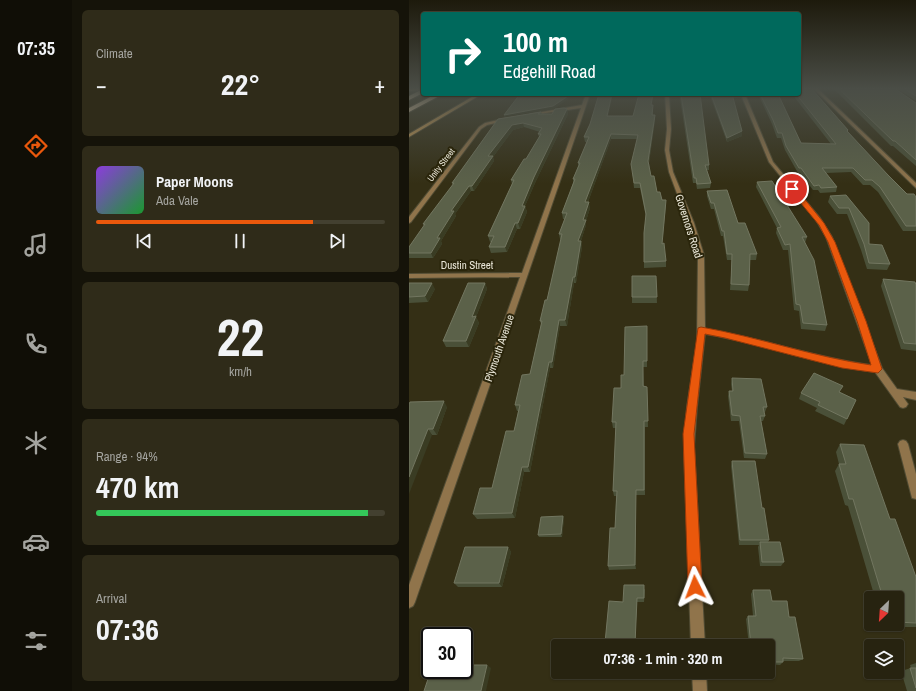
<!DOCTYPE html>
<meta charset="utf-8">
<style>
:root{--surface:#272310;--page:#2f2b19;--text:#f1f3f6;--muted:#a4a49f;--line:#434030;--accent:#ea580c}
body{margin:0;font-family:"Archivo Narrow",sans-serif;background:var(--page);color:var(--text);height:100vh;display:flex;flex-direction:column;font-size:15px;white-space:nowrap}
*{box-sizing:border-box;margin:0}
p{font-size:13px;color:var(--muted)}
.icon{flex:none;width:22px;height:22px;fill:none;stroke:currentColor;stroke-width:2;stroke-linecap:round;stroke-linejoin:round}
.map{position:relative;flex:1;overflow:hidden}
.sheet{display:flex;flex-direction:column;gap:10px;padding:10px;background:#151309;width:337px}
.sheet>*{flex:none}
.hud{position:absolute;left:12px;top:12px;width:380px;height:84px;border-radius:4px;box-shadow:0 1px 3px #0004,0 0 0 1px var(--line);background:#00695c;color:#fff;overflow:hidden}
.needle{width:26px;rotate:205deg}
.fabs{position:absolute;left:455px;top:591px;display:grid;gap:8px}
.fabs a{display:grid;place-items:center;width:40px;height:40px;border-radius:4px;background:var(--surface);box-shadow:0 1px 3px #0004,0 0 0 1px var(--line);font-size:20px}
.speed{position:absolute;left:12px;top:627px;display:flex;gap:8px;font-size:20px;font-weight:700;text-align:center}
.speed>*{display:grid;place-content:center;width:52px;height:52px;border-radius:50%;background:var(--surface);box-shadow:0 1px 3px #0004,0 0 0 1px var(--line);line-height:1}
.speed .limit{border:2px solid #111;border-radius:6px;background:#fff;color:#111}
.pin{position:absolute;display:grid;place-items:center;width:34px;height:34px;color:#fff;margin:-17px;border:2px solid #fff;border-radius:50%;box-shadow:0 1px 4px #0007}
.me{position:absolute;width:44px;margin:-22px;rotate:357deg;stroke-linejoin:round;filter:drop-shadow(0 0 3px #0008)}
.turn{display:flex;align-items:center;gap:14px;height:84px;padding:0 16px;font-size:18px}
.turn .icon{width:52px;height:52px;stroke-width:2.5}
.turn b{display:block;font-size:28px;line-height:34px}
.big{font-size:30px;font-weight:700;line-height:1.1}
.sheet .tile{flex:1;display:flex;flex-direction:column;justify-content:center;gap:6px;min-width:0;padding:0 14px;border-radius:6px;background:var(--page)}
.sheet .dial{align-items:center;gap:0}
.dial b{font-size:52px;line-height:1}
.song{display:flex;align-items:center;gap:12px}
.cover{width:48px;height:48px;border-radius:6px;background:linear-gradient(135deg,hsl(270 70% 55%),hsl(130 70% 35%))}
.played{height:4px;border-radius:2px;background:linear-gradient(90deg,var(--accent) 75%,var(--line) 75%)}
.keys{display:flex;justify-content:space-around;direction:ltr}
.heat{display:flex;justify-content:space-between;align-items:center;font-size:22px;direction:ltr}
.charge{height:6px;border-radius:3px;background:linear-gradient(90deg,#34c759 94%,var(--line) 0)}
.trip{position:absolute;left:142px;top:639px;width:224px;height:40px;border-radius:4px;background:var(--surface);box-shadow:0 1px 3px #0004,0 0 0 1px var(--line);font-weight:700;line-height:40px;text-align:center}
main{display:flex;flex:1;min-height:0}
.menu{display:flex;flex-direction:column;width:72px;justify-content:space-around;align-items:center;background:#100e06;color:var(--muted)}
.menu .icon{width:28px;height:28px}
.menu .current{color:var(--accent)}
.menu b{font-size:18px;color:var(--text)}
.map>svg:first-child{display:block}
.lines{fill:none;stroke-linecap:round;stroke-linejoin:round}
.street-casing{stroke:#514c34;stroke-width:2}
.secondary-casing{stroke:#514c34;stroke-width:2}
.highway-casing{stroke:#514c34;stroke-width:2}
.street{fill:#90744b;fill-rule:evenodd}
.secondary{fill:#c79b56;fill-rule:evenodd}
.highway{fill:#f8ddb6;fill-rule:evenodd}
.wall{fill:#4a5038}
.shaded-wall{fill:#3a3c23}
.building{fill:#5b6149;stroke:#727660}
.route{fill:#ea580c;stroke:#983908}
.labels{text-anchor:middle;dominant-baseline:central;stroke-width:4;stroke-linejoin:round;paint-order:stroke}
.far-street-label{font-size:9px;fill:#eae7d8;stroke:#2a250b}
.street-label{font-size:11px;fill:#eae7d8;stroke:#2a250b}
</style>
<main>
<nav class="menu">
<b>07:35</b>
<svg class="icon current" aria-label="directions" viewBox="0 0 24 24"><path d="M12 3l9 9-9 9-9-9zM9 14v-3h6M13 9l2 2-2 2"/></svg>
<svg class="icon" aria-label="music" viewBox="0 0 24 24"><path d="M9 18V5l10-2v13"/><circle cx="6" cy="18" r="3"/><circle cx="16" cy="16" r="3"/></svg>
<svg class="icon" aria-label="phone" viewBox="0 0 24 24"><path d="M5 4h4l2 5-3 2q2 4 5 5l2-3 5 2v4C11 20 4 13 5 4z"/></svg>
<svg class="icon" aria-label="climate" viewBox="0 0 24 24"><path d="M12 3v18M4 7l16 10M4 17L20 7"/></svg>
<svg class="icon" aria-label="car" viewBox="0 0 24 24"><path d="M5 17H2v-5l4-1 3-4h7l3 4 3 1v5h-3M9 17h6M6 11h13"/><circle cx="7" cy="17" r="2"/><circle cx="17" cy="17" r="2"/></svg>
<svg class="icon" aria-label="filters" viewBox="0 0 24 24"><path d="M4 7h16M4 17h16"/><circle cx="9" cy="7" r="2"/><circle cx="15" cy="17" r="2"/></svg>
</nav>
<section class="sheet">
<div class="tile"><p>Climate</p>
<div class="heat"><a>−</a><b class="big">22°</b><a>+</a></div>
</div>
<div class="tile">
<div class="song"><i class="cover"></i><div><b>Paper Moons</b><p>Ada Vale</p></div></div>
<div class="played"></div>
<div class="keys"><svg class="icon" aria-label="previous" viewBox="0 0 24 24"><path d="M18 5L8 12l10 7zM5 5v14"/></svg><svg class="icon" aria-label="pause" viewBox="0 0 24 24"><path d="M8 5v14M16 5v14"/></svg><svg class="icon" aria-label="next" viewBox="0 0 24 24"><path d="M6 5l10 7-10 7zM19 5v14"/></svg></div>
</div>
<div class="tile dial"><b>22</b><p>km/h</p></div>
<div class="tile"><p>Range · 94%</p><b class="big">470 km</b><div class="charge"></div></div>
<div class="tile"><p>Arrival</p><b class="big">07:36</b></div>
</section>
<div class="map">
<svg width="507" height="691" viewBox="0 0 507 691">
<rect width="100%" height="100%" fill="#342f15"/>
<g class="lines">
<!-- street casing -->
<g class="street-casing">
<g id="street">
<path d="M404 88H408L507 183V188Z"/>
<path d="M177 94H181L6 602 4 606 0 608V585L111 277 0 278V274L113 273 172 108 123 115 121 114 173 105Z"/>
<path d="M256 94H336L364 162 411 218 423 237 473 368 488 389 507 392V400L494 397 499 404 497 407 494 408 491 407 466 372C408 365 354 343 296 334L288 407 285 447 296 646H282L275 447 278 407 288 342 289 255 279 223 260 172 256 150 258 129ZM260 96 333 97 360 162 407 220 417 237 463 365C406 358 353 338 296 329L295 255 285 223 264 172 260 150 262 129Z"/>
<path d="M98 118 99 120 78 125 72 129 2 222 0 223V217L70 127 76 123Z"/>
<path d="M494 440 497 441 499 444 507 474V499L503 498 502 494 489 444 491 441Z"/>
<path d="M283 672H297L298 691H284Z"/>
</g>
</g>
<!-- secondary casing -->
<g class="secondary-casing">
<g id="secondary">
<path d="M14 88V90L0 91V89Z"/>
<path d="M68 94H73L0 137V134Z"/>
</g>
</g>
<!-- highway casing -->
<g class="highway-casing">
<g id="highway">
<path d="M14 89V93L0 100V96Z"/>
<path d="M27 94H34L0 112V108Z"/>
</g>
</g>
<!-- street -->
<use href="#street" class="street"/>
<!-- secondary -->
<use href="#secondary" class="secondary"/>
<!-- highway -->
<use href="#highway" class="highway"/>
</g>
<!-- wall -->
<g class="wall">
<path d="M424 88H485L507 103V166L484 146H482Z"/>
<path d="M487 88H507V101Z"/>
<path d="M272 94 300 165V170H298L302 183 301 188 288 189 287 183H284L271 98Z"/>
<path d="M302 94 333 131V136L318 142 302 98Z"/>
<path d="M349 94H369L392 143 422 144 383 94H390L439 130V132L479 175 498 194 507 197V231H494L469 192 461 185H454L442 172 417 173 428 187 427 192 411 193 409 190H404L391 173H389L376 150 372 138H368L363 124Z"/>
<path d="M243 105 244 115H246V120L240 163 242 176 248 192 257 205 253 244 257 261V267L235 268V233L237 217 231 188H225L223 169 222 164 228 139H202L179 202 181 208 177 221V225L172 241 173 247 167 283H165L158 326H151L144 368H141L121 472H115L106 518 68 519 64 514 83 488 105 431 109 411H108L106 405 121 374 132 324 131 321 138 300 152 239H151L150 234 156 219H154L153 213 164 183V179L169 166V163L178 142H176L175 137 199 116H224Z"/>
<path d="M158 109 159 114 126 183 116 206 118 212 111 229H108L98 252 82 253 80 247 82 242H81L79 236 103 184 102 180 117 159 130 137 129 134 131 132 115 127 104 130 84 157 85 161 65 191H62L46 214 47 216 32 241 33 244 24 258H0V247L15 226 14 224 44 185 43 183 89 119 132 112 133 114H143Z"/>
<path d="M348 182 398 237 396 243 418 325 416 331 392 329 390 311 385 310 379 250H374L367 233 368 228 347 187Z"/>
<path d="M298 191 329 223 348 254 347 260H341L340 285 339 291 321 290 323 260H318L314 236H312L305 209H302L298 196Z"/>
<path d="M437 195 460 244 481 264 478 270 458 269 452 250 438 214H428L419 202 421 196Z"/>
<path d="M247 276 248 303H223V297Z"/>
<path d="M474 279 507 285V351L492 349 472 286Z"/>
<path d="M0 283 26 289 19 302 0 303Z"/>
<path d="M76 283 78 289 67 317 70 323 60 347H37L34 341Z"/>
<path d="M238 326V367H234L235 386 238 387 239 427H236V495H227V569L200 570 199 566 206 528 207 496H205L204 491 207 428H204L203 422 215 375Z"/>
<path d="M323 378 358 407 356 412H355L356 416 354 421H352L358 454 356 459 335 458 330 421H322L319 396 320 391H323L322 384Z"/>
<path d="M431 392 447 400 435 425 406 411 408 408 390 399 392 393Z"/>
<path d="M0 404 38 407 28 435H23Z"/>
<path d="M431 444 481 519 507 577V627H474L473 624H488V598H466L439 506 436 505 426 471 430 464 427 452Z"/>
<path d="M323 461 353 508 360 540 359 542 375 562 372 566H351L349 547 350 545H330L322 466Z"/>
<path d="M154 516 155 518 153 537H130L129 535Z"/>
<path d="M99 547 102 552 93 587H49L45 583Z"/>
<path d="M236 589 235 602H228L226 646H197L196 643 214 602Z"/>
<path d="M344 590 363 601 380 617 394 659 390 661H374V662L371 665 359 664V646H340L337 619 339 616H344L342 594Z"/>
<path d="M507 663V691H498L492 671 502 668 501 665Z"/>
</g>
<!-- shaded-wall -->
<g class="shaded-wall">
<path d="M162 94H166L145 109 95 117V115Z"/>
<path d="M203 94H204L198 121V116Z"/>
<path d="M244 94H245L242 109V105Z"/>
<path d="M158 109 159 114 126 183 116 206 118 212 111 229 109 223 113 206 125 177Z"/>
<path d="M246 115V120L239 166V161Z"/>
<path d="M114 123 115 127 104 130 84 157 85 161 65 191 63 186 79 156 103 125Z"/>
<path d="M333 131V136L318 142V138Z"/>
<path d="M202 134V139L177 207 176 202Z"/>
<path d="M60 186 62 191 46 214 47 216 32 241 33 244 24 258 22 253 28 238 42 211Z"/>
<path d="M257 200V205L253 249V244Z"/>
<path d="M180 202 181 208 177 221V225L170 247 169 241 174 220Z"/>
<path d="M106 223 108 229 98 252 96 247Z"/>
<path d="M172 241 173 247 167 283 166 277Z"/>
<path d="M164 277 165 283 158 326 156 320Z"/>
<path d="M23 283 26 289 19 302 16 296Z"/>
<path d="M76 283 78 289 67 317 70 323 60 347 57 341 63 317Z"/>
<path d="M150 320 151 326 144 368 143 362Z"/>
<path d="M140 362 141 368 121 472 119 467Z"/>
<path d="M35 401 38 407 28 435 24 429Z"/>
<path d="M19 429 23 435 0 494V477Z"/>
<path d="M113 467 115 472 106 518 103 513Z"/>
<path d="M227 490V569L226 565Z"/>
<path d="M154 516 155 518 153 537 152 534Z"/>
<path d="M99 547 102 552 93 587 90 583Z"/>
<path d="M78 665 82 668 77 691H72Z"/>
</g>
<!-- building -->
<g class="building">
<path d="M390 88H402L439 130 438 131 479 175 498 194H505L507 197V226H497L471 187 463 180H456L444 168H413L428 187 412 188 410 185 405 186 392 168H390L377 146 373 133H369L364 120 351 94H369L392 143 427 144 387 94H390Z"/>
<path d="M429 88H485L507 103V160L486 141H484Z"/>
<path d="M494 88H507V96Z"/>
<path d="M111 94H162L144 106 95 115Z"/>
<path d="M190 94H203L198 116H224L230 94H244L242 105H244L243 115H246L239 161 242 176H245L248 192H251L253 200H257L253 244 255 243 257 261 235 262V233L237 214 231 183H225L222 164 229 135 202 134 176 202H180L174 220H177L169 241H172L166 277H164L156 320H150L143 362H140L119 467H113L103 513 64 514 71 488H83L97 431H105L111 405H106L113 375 121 374 133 321H131L136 300H138L153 234H150L158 213H153L166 179H164L171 163H169L180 137H175L181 124Z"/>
<path d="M272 94H291L300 165H296L302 183 288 184 287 178H285Z"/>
<path d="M302 94H323L333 131 318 138Z"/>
<path d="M155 108 158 109 125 177 113 206H116L109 223H106L96 247H80L85 236H79L105 180H102L115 159H117L132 134H129L133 128 114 123 103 125 79 156H84L63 186H60L42 211H45L28 238H31L22 253H0V247L16 224H14L45 183H43L89 119 132 112 129 114H143L146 109Z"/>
<path d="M363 181 398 237H393L405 260 418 325 394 323 391 305 387 304 381 244 376 245 368 228 372 227 348 182Z"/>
<path d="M318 190 329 223H336L348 254H341L340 285 322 284 323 254H318L315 231H313L305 203H302L298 191Z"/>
<path d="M437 195 460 223V244L473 245 481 264 460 263 455 244 440 208H430L421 196Z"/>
<path d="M223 276H247L248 297H223Z"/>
<path d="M474 279 506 282 507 285V344L495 343Z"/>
<path d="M0 283H23L16 296 0 297Z"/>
<path d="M59 283H76L63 317 67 316 57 341H34Z"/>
<path d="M238 326V361H234V386L238 387 239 421H235V490H227L226 565 199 566 201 528H206L208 491H204L207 422H203L205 388H212V375H215L216 327Z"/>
<path d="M405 373 434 386 430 392 447 400 438 419 409 405 411 402 392 393Z"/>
<path d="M323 378 352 379 358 407H354L356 416H351L358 454 336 453 331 416 323 415 320 391H324Z"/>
<path d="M35 401 24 429H19L0 477V404L1 402Z"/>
<path d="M431 444 455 445 481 519H486L507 577V623L488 622V598H474L444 499H440L430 464H437Z"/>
<path d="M323 461H346L353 508H355L360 540H331Z"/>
<path d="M154 516 152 534 129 535 132 517Z"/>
<path d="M351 542H371L375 562H353Z"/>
<path d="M56 547H99L90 583H45Z"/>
<path d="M215 585H235V598H228L226 644 196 643 200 601 214 602Z"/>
<path d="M344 590H361L363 601H378L380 617H386L394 659 374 658V662H359V646H342L339 616H347Z"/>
<path d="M55 665H78L72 691H15L22 670H55Z"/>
<path d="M501 668H507V688Z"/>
</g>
<!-- sky -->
<linearGradient id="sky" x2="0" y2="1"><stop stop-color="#1d1a0c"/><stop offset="0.48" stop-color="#4a4d46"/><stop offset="1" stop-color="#4a4d46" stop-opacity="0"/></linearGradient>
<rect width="507" height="184" fill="url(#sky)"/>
<!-- route -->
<path class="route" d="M381 187H386L415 223 426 242 457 321 473 369 469 373 433 368 316 338 296 334 285 434 293 587 291 592 286 594 281 592 279 587 274 434 289 328 292 327C350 337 405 357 462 365L448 321 419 242 410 225 381 190Z"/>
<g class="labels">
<!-- far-street labels -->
<g class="far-street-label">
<text transform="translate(32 165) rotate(-53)">Unity Street</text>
</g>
<!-- street labels -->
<g class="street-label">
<text transform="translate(280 226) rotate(72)">Governors Road</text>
<text x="58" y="265">Dustin Street</text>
<text transform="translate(90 348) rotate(-71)">Plymouth Avenue</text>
</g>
</g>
</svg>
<div class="fabs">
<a><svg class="needle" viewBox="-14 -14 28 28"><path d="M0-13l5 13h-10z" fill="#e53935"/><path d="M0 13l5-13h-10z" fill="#a4a49f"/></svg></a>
<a><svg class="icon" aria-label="layers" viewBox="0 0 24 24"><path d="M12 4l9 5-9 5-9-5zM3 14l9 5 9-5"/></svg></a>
</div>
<div class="speed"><div class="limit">30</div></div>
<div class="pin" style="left:383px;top:189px;background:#d93025"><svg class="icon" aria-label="arrive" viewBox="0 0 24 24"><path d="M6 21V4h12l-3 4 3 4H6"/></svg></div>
<svg class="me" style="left:286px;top:587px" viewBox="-20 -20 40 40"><path d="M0-17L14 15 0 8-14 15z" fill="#ea580c" stroke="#fff" stroke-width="4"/></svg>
<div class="trip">07:36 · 1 min · 320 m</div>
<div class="hud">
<div class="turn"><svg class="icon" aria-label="right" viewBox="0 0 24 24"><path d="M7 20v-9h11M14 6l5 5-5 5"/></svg><div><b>100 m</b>Edgehill Road</div></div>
</div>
</div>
</main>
